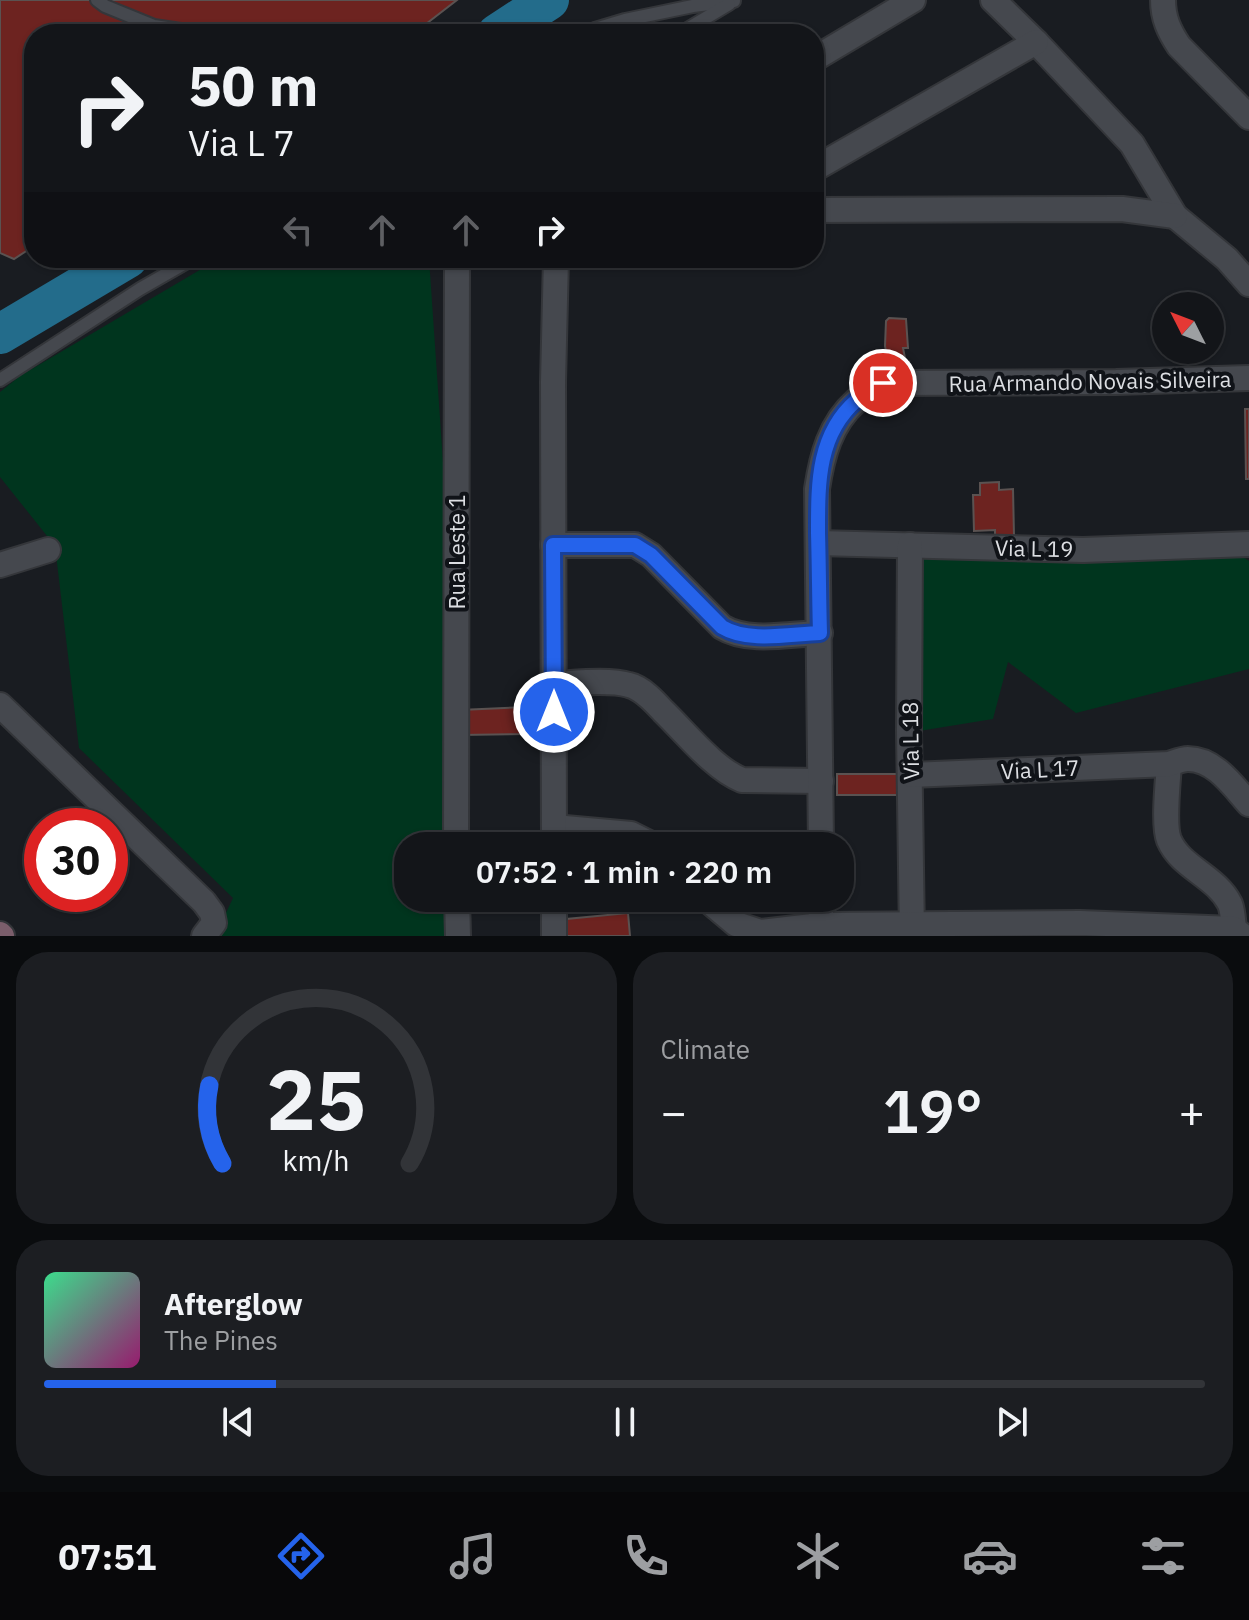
<!DOCTYPE html>
<meta charset="utf-8">
<style>
:root{--surface:#131519;--page:#1c1e22;--text:#f1f3f6;--muted:#9d9fa2;--line:#323438;--accent:#2563eb}
body{margin:0;font-family:"IBM Plex Sans",sans-serif;background:var(--page);color:var(--text);height:100vh;display:flex;flex-direction:column;font-size:30px;white-space:nowrap}
*{box-sizing:border-box;margin:0}
p{font-size:26px;color:var(--muted)}
.icon{flex:none;width:44px;height:44px;fill:none;stroke:currentColor;stroke-width:2;stroke-linecap:round;stroke-linejoin:round}
.map{position:relative;height:936px;overflow:hidden}
.panel{display:flex;flex-direction:column;gap:16px;padding:16px;background:#0a0c0e;flex:1}
.panel>*{flex:none}
.top-card{position:absolute;left:24px;top:24px;width:800px;height:244px;border-radius:32px;box-shadow:0 2px 6px #0004,0 0 0 2px var(--line);background:#131519;color:var(--text);overflow:hidden}
.needle{width:52px;rotate:312deg}
.buttons{position:absolute;left:1152px;top:292px;display:grid;gap:16px}
.buttons a{display:grid;place-items:center;width:72px;height:72px;border-radius:50%;background:var(--surface);box-shadow:0 2px 6px #0004,0 0 0 2px var(--line);font-size:40px}
.speed{position:absolute;left:24px;top:808px;display:flex;gap:16px;font-size:40px;font-weight:700;text-align:center}
.speed>*{display:grid;place-content:center;width:104px;height:104px;border-radius:50%;background:var(--surface);box-shadow:0 2px 6px #0004,0 0 0 2px var(--line);line-height:1}
.speed .limit{border:12px solid #d22;background:#fff;color:#111}
.pin{position:absolute;display:grid;place-items:center;width:68px;height:68px;color:#fff;margin:-34px;border:4px solid #fff;border-radius:50%;box-shadow:0 2px 8px #0007}
.me{position:absolute;width:88px;margin:-44px;rotate:0deg;stroke-linejoin:round;filter:drop-shadow(0 0 6px #0008)}
.turn{display:flex;align-items:center;gap:28px;height:168px;padding:0 32px;font-size:36px}
.turn .icon{width:104px;height:104px;stroke-width:2.5}
.turn b{display:block;font-size:56px;line-height:68px}
.lanes{display:flex;align-items:center;height:76px;padding:0 32px;background:#0003;justify-content:center;gap:40px;direction:ltr}
.lanes .off{opacity:.35}
.big{font-size:60px;font-weight:600;line-height:1.1}
.panel .card{flex:1;display:flex;flex-direction:column;justify-content:center;gap:12px;min-width:0;padding:0 28px;border-radius:32px;background:var(--page)}
.panel .dial{align-items:center;gap:0}
.dial svg{height:208px;overflow:visible;fill:none;stroke:var(--line);stroke-width:7;stroke-linecap:round;text-anchor:middle}
.dial text{fill:var(--text);stroke:none}
.song{display:flex;align-items:center;gap:24px}
.cover{width:96px;height:96px;border-radius:12px;background:linear-gradient(135deg,hsl(150 70% 55%),hsl(320 70% 35%))}
.played{height:8px;border-radius:4px;background:linear-gradient(90deg,var(--accent) 20%,var(--line) 20%)}
.keys{display:flex;justify-content:space-around;direction:ltr}
.heat{display:flex;justify-content:space-between;align-items:center;font-size:44px;direction:ltr}
.panel .tiles{flex:1;display:grid;gap:16px;grid-template-columns:1fr 1fr}
.card:last-child{grid-column:span 2}
.trip{position:absolute;left:394px;top:832px;width:460px;height:80px;border-radius:32px;background:var(--surface);box-shadow:0 2px 6px #0004,0 0 0 2px var(--line);font-weight:600;line-height:80px;text-align:center}
.dock{display:flex;height:128px;justify-content:space-around;align-items:center;background:#08080a;color:var(--muted)}
.dock .icon{width:56px;height:56px}
.dock .active{color:var(--accent)}
.dock b{font-size:36px;color:var(--text)}
.map>svg:first-child{display:block}
.green{fill:#00351e}
.lines{fill:none;stroke-linecap:round;stroke-linejoin:round}
.river{stroke:#236c8b;stroke-width:40}
.building{fill:#6d2320;stroke:#5a5251;stroke-width:2}
.lane-casing{stroke:#34363a;stroke-width:16}
.street-casing{stroke:#34363a;stroke-width:28}
.secondary-casing{stroke:#34363a;stroke-width:28}
.lane{stroke:#45484e;stroke-width:12}
.street{stroke:#45484e;stroke-width:24}
.secondary{stroke:#7b5e6b;stroke-width:24}
.route-casing{stroke:#184099;stroke-width:20}
.route{stroke:#2563eb;stroke-width:14}
.labels{text-anchor:middle;dominant-baseline:central;stroke-width:8;stroke-linejoin:round;paint-order:stroke}
.street-label{font-size:22px;fill:#dcdee2;stroke:#101318}
</style>
<div class="map">
<svg width="1249" height="936" viewBox="0 0 1249 936">
<rect width="100%" height="100%" fill="#191c21"/>
<!-- green -->
<g class="green">
<path d="M220 258H429L460 710 462 846H408V898H462L463 936H215L233 898 79 748 55 546 0 477V392L20 376Z"/>
<path d="M914 539 1239 554 1249 561V669L1076 713 1008 662 993 719 913 732Z"/>
</g>
<g class="lines">
<!-- river -->
<g class="river">
<path d="M497 34 549 0"/>
<path d="M0 334 128 258"/>
</g>
</g>
<!-- building -->
<g class="building">
<path d="M0 0H457L413 34H34V246L14 259 0 253Z"/>
<path d="M889 318 906 319 908 348H903L906 363 909 362 908 368 889 367 885 346 886 321Z"/>
<path d="M1245 409H1249V479H1246Z"/>
<path d="M999 482V490L1013 489 1014 536 995 537V530L974 531 973 495H980V483Z"/>
<path d="M527 707 528 734 460 735V710Z"/>
<rect x="837" y="774" width="64" height="21"/>
<path d="M628 913 630 936H557L556 920Z"/>
</g>
<g class="lines">
<!-- lane casing -->
<g class="lane-casing">
<g id="lane">
<path d="M97 0 105 6 154 26 194 32 236 34"/>
<path d="M588 34 595 29 625 20 693 6 734 1"/>
<path d="M679 34 729 4"/>
<path d="M0 380 140 289 194 258"/>
</g>
</g>
<!-- street casing -->
<g class="street-casing">
<g id="street">
<path d="M993 0 1036 42 1132 144 1175 216 1227 259 1249 284"/>
<path d="M1163 0C1163 18 1169 31 1179 46L1249 117"/>
<path d="M814 59 913 0"/>
<path d="M814 169 1036 42"/>
<path d="M814 210 1122 209 1175 216"/>
<path d="M818 543 1083 550 1249 544"/>
<path d="M553 545H635L651 555 722 627C748 643 789 634 820 633"/>
<path d="M910 545 909 731 912 936"/>
<path d="M0 565 48 550"/>
<path d="M554 684C575 683 610 679 629 685 642 688 654 701 663 711 685 732 714 769 742 780L821 781"/>
<path d="M0 705 204 902 212 913 214 923 204 936"/>
<path d="M1169 764C1168 781 1163 825 1169 840 1181 868 1216 876 1230 904 1233 912 1233 921 1234 929"/>
<path d="M911 775 1169 764C1175 762 1182 759 1188 759 1215 759 1233 786 1249 804"/>
<path d="M554 827 631 834 655 846"/>
<path d="M456 846 457 258"/>
<path d="M554 846 553 382 556 258"/>
<path d="M821 846 817 489C822 456 830 424 856 401 863 394 874 389 883 383L1116 382 1249 378"/>
<path d="M457 898 458 936"/>
<path d="M554 898V936"/>
<path d="M705 898 736 924 760 932 821 925 1080 923 1234 929 1243 936"/>
<path d="M821 936V898"/>
</g>
</g>
<!-- secondary casing -->
<g class="secondary-casing">
<path id="secondary" d="M0 934 2 936"/>
</g>
<!-- lane -->
<use href="#lane" class="lane"/>
<!-- street -->
<use href="#street" class="street"/>
<!-- secondary -->
<use href="#secondary" class="secondary"/>
</g>
<g class="lines">
<!-- route casing -->
<g class="route-casing">
<path id="route" d="M554 712 553 545H635L651 555 722 627C748 643 790 634 820 633 819 600 819 566 818 533 818 485 817 434 857 400 864 393 874 389 883 383"/>
</g>
<!-- route -->
<use href="#route" class="route"/>
</g>
<g class="labels">
<!-- street labels -->
<g class="street-label">
<text transform="translate(1090 381) rotate(-1)">Rua Armando Novais Silveira</text>
<text transform="translate(1034 548) rotate(1)">Via L 19</text>
<text transform="translate(456 552) rotate(-90)">Rua Leste 1</text>
<text transform="translate(910 741) rotate(-91)">Via L 18</text>
<text transform="translate(1040 769) rotate(-3)">Via L 17</text>
</g>
</g>
</svg>
<div class="buttons">
<a><svg class="needle" viewBox="-14 -14 28 28"><path d="M0-13l5 13h-10z" fill="#e53935"/><path d="M0 13l5-13h-10z" fill="#9d9fa2"/></svg></a>
</div>
<div class="speed"><div class="limit">30</div></div>
<div class="pin" style="left:883px;top:383px;background:#d93025"><svg class="icon" aria-label="arrive" viewBox="0 0 24 24"><path d="M6 21V4h12l-3 4 3 4H6"/></svg></div>
<svg class="me" style="left:554px;top:712px" viewBox="-20 -20 40 40"><circle r="17" fill="#2563eb" stroke="#fff" stroke-width="3"/><path d="M0-11L8 9 0 5-8 9z" fill="#fff"/></svg>
<div class="trip">07:52 · 1 min · 220 m</div>
<div class="top-card">
<div class="turn"><svg class="icon" aria-label="right" viewBox="0 0 24 24"><path d="M7 20v-9h11M14 6l5 5-5 5"/></svg><div><b>50 m</b>Via L 7</div></div>
<div class="lanes"><svg class="icon off" aria-label="left" viewBox="0 0 24 24"><path d="M17 20v-9H6M10 6l-5 5 5 5"/></svg><svg class="icon off" aria-label="ahead" viewBox="0 0 24 24"><path d="M12 20V5M6 11l6-6 6 6"/></svg><svg class="icon off" aria-label="ahead" viewBox="0 0 24 24"><path d="M12 20V5M6 11l6-6 6 6"/></svg><svg class="icon" aria-label="right" viewBox="0 0 24 24"><path d="M7 20v-9h11M14 6l5 5-5 5"/></svg></div>
</div>
</div>
<section class="panel">
<div class="tiles">
<div class="card dial"><svg viewBox="0 0 100 80">
<path d="M14 69A42 42 0 1 1 86 69"/>
<path d="M14 69A42 42 0 0 1 9 39" stroke="#2563eb"/>
<text x="50" y="56" font-size="32" font-weight="700">25</text>
<text x="50" y="72" font-size="11">km/h</text>
</svg></div>
<div class="card"><p>Climate</p>
<div class="heat"><a>−</a><b class="big">19°</b><a>+</a></div>
</div>
<div class="card">
<div class="song"><i class="cover"></i><div><b>Afterglow</b><p>The Pines</p></div></div>
<div class="played"></div>
<div class="keys"><svg class="icon" aria-label="previous" viewBox="0 0 24 24"><path d="M18 5L8 12l10 7zM5 5v14"/></svg><svg class="icon" aria-label="pause" viewBox="0 0 24 24"><path d="M8 5v14M16 5v14"/></svg><svg class="icon" aria-label="next" viewBox="0 0 24 24"><path d="M6 5l10 7-10 7zM19 5v14"/></svg></div>
</div>
</div>
</section>
<nav class="dock">
<b>07:51</b>
<svg class="icon active" aria-label="directions" viewBox="0 0 24 24"><path d="M12 3l9 9-9 9-9-9zM9 14v-3h6M13 9l2 2-2 2"/></svg>
<svg class="icon" aria-label="music" viewBox="0 0 24 24"><path d="M9 18V5l10-2v13"/><circle cx="6" cy="18" r="3"/><circle cx="16" cy="16" r="3"/></svg>
<svg class="icon" aria-label="phone" viewBox="0 0 24 24"><path d="M5 4h4l2 5-3 2q2 4 5 5l2-3 5 2v4C11 20 4 13 5 4z"/></svg>
<svg class="icon" aria-label="climate" viewBox="0 0 24 24"><path d="M12 3v18M4 7l16 10M4 17L20 7"/></svg>
<svg class="icon" aria-label="car" viewBox="0 0 24 24"><path d="M5 17H2v-5l4-1 3-4h7l3 4 3 1v5h-3M9 17h6M6 11h13"/><circle cx="7" cy="17" r="2"/><circle cx="17" cy="17" r="2"/></svg>
<svg class="icon" aria-label="filters" viewBox="0 0 24 24"><path d="M4 7h16M4 17h16"/><circle cx="9" cy="7" r="2"/><circle cx="15" cy="17" r="2"/></svg>
</nav>
